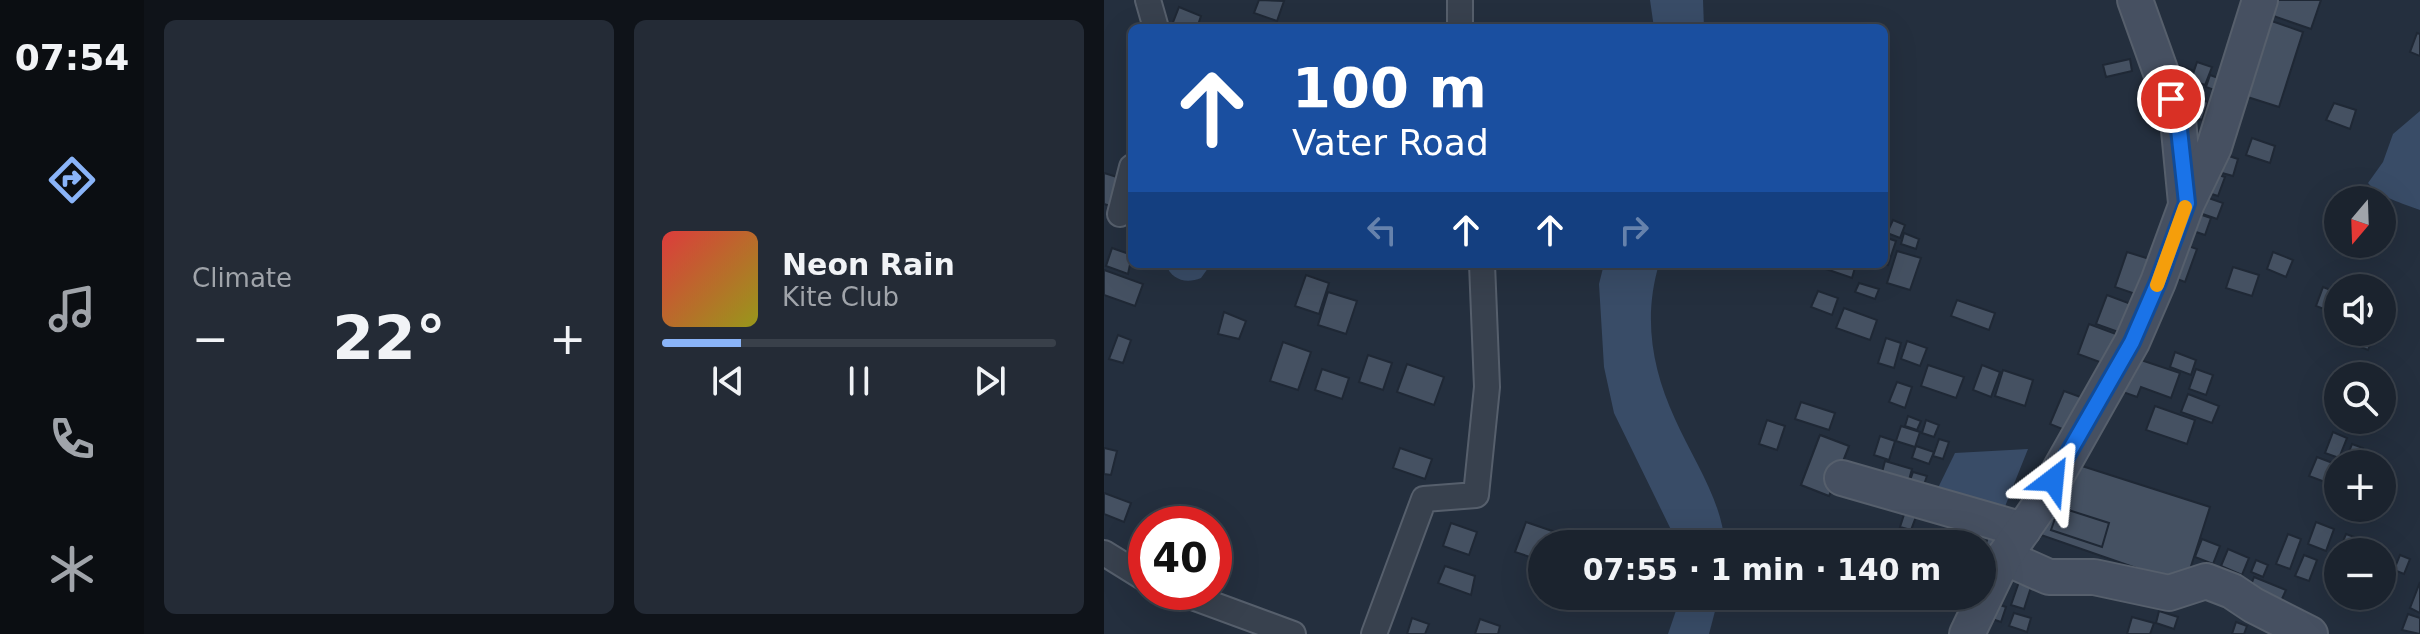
<!DOCTYPE html>
<meta charset="utf-8">
<style>
:root{--surface:#1b232e;--page:#242b36;--text:#f1f3f6;--muted:#a0a4aa;--line:#39404a;--accent:#8ab4f8}
body{margin:0;font-family:"DejaVu Sans",sans-serif;background:var(--page);color:var(--text);height:100vh;display:flex;flex-direction:column;font-size:30px;white-space:nowrap}
*{box-sizing:border-box;margin:0}
p{font-size:26px;color:var(--muted)}
.icon{flex:none;width:44px;height:44px;fill:none;stroke:currentColor;stroke-width:2;stroke-linecap:round;stroke-linejoin:round}
.map{position:relative;flex:1;overflow:hidden}
.side{display:flex;flex-direction:column;gap:20px;padding:20px;background:#0f1319;width:960px}
.side>*{flex:none}
.top-card{position:absolute;left:24px;top:24px;width:760px;height:244px;border-radius:12px;box-shadow:0 8px 32px #0002,0 0 0 2px var(--line);background:#1a4fa0;color:#fff;overflow:hidden}
.needle{width:52px;rotate:199deg}
.buttons{position:absolute;left:1220px;top:186px;display:grid;gap:16px}
.buttons a{display:grid;place-items:center;width:72px;height:72px;border-radius:50%;background:var(--surface);box-shadow:0 8px 32px #0002,0 0 0 2px var(--line);font-size:40px}
.speed{position:absolute;left:24px;top:506px;display:flex;gap:16px;font-size:40px;font-weight:700;text-align:center}
.speed>*{display:grid;place-content:center;width:104px;height:104px;border-radius:50%;background:var(--surface);box-shadow:0 8px 32px #0002,0 0 0 2px var(--line);line-height:1}
.speed .limit{border:12px solid #d22;background:#fff;color:#111}
.pin{position:absolute;display:grid;place-items:center;width:68px;height:68px;color:#fff;margin:-34px;border:4px solid #fff;border-radius:50%;box-shadow:0 2px 8px #0007}
.me{position:absolute;width:88px;margin:-44px;rotate:29deg;stroke-linejoin:round;filter:drop-shadow(0 0 6px #0008)}
.turn{display:flex;align-items:center;gap:28px;height:168px;padding:0 32px;font-size:36px}
.turn .icon{width:104px;height:104px;stroke-width:2.5}
.turn b{display:block;font-size:56px;line-height:68px}
.lanes{display:flex;align-items:center;height:76px;padding:0 32px;background:#0003;justify-content:center;gap:40px;direction:ltr}
.lanes .off{opacity:.35}
.big{font-size:60px;font-weight:700;line-height:1.1}
.side .card{flex:1;display:flex;flex-direction:column;justify-content:center;gap:12px;min-width:0;padding:0 28px;border-radius:12px;background:var(--page)}
.song{display:flex;align-items:center;gap:24px}
.cover{width:96px;height:96px;border-radius:12px;background:linear-gradient(135deg,hsl(0 70% 55%),hsl(60 70% 35%))}
.played{height:8px;border-radius:4px;background:linear-gradient(90deg,var(--accent) 20%,var(--line) 20%)}
.keys{display:flex;justify-content:space-around;direction:ltr}
.heat{display:flex;justify-content:space-between;align-items:center;font-size:44px;direction:ltr}
.side .tiles{flex:1;display:grid;gap:20px;grid-template-columns:repeat(2,1fr)}
.trip{position:absolute;left:424px;top:530px;width:468px;height:80px;border-radius:40px;background:var(--surface);box-shadow:0 8px 32px #0002,0 0 0 2px var(--line);font-weight:700;line-height:80px;text-align:center}
main{display:flex;flex:1;min-height:0}
.menu{display:flex;flex-direction:column;width:144px;justify-content:space-around;align-items:center;background:#0b0e12;color:var(--muted)}
.menu .icon{width:56px;height:56px}
.menu .selected{color:var(--accent)}
.menu b{font-size:36px;color:var(--text)}
.map>svg:first-child{display:block}
.water{fill:#394c67}
.building{fill:#455162;stroke:#1f2835;stroke-width:2}
.lines{fill:none;stroke-linecap:round;stroke-linejoin:round}
.street-casing{stroke:#565f6c;stroke-width:28}
.secondary-casing{stroke:#565f6c;stroke-width:38}
.street{stroke:#38414e;stroke-width:24}
.secondary{stroke:#465061;stroke-width:34}
.route-casing{stroke:#114b97;stroke-width:20}
.route{stroke:#1a73e8;stroke-width:14}
.slow{stroke:#f59e0b;stroke-width:14}
</style>
<main>
<nav class="menu">
<b>07:54</b>
<svg class="icon selected" aria-label="directions" viewBox="0 0 24 24"><path d="M12 3l9 9-9 9-9-9zM9 14v-3h6M13 9l2 2-2 2"/></svg>
<svg class="icon" aria-label="music" viewBox="0 0 24 24"><path d="M9 18V5l10-2v13"/><circle cx="6" cy="18" r="3"/><circle cx="16" cy="16" r="3"/></svg>
<svg class="icon" aria-label="phone" viewBox="0 0 24 24"><path d="M5 4h4l2 5-3 2q2 4 5 5l2-3 5 2v4C11 20 4 13 5 4z"/></svg>
<svg class="icon" aria-label="climate" viewBox="0 0 24 24"><path d="M12 3v18M4 7l16 10M4 17L20 7"/></svg>
</nav>
<section class="side">
<div class="tiles">
<div class="card"><p>Climate</p>
<div class="heat"><a>−</a><b class="big">22°</b><a>+</a></div>
</div>
<div class="card">
<div class="song"><i class="cover"></i><div><b>Neon Rain</b><p>Kite Club</p></div></div>
<div class="played"></div>
<div class="keys"><svg class="icon" aria-label="previous" viewBox="0 0 24 24"><path d="M18 5L8 12l10 7zM5 5v14"/></svg><svg class="icon" aria-label="pause" viewBox="0 0 24 24"><path d="M8 5v14M16 5v14"/></svg><svg class="icon" aria-label="next" viewBox="0 0 24 24"><path d="M6 5l10 7-10 7zM19 5v14"/></svg></div>
</div>
</div>
</section>
<div class="map">
<svg width="1316" height="634" viewBox="0 0 1316 634">
<rect width="100%" height="100%" fill="#242f3e"/>
<!-- water -->
<g class="water">
<path d="M546 0H599L600 28H550Z"/>
<path d="M1316 111V210C1298 203 1277 198 1264 183L1279 162 1289 134Z"/>
<path d="M62 264H107L97 278C82 284 67 280 62 264Z"/>
<path d="M500 264H555C539 318 548 369 571 419 589 460 617 498 621 544H574L510 413 500 367 495 284Z"/>
<path d="M924 449 900 509 832 492 851 453Z"/>
<path d="M577 596H615L605 634H564Z"/>
</g>
<!-- building -->
<g class="building">
<path d="M155 0 180 1 173 21 150 13Z"/>
<path d="M1162 0H1217L1207 29 1158 12Z"/>
<path d="M75 7 97 16 93 28 68 25Z"/>
<path d="M1159 18 1199 32 1175 107 1134 94Z"/>
<path d="M1313 33 1316 34V56L1306 52Z"/>
<path d="M1026 59 1028 71 1002 77 999 65Z"/>
<path d="M1093 62 1108 67 1101 85 1087 80Z"/>
<path d="M1073 65 1088 70 1082 85 1067 80Z"/>
<path d="M1106 75 1117 79 1113 91 1102 87Z"/>
<path d="M1082 95 1104 102 1098 120 1076 113Z"/>
<path d="M1230 103 1252 110 1246 129 1222 120Z"/>
<path d="M1148 138 1171 146 1166 163 1142 155Z"/>
<path d="M1113 152 1134 159 1129 176 1107 170Z"/>
<path d="M1105 172 1121 177 1114 196 1098 191Z"/>
<path d="M0 173 16 178 6 206 0 204Z"/>
<path d="M1093 194 1119 203 1113 219 1087 210Z"/>
<path d="M1092 213 1107 218 1101 235 1086 230Z"/>
<path d="M789 220 801 225 796 238 783 233Z"/>
<path d="M800 233 815 239 812 249 797 244Z"/>
<path d="M780 237 792 241 784 265 780 264Z"/>
<path d="M1073 242 1093 249 1081 282 1062 275Z"/>
<path d="M8 248 28 255 24 274 2 266Z"/>
<path d="M793 251 817 258 806 290 783 283Z"/>
<path d="M1023 252 1052 261 1040 297 1011 287Z"/>
<path d="M1169 252 1189 260 1182 277 1163 269Z"/>
<path d="M723 264H752L748 278 722 269Z"/>
<path d="M1129 267 1155 275 1148 296 1122 288Z"/>
<path d="M0 270 39 284 31 306 0 295Z"/>
<path d="M202 275 225 283 215 314 191 306Z"/>
<path d="M755 283 775 289 771 299 751 292Z"/>
<path d="M1219 287 1232 292 1225 311 1212 306Z"/>
<path d="M714 291 734 298 728 315 707 307Z"/>
<path d="M224 292 253 301 242 334 214 325Z"/>
<path d="M1003 295 1027 304 1017 333 992 324Z"/>
<path d="M853 300 891 313 885 330 847 316Z"/>
<path d="M740 308 773 320 766 340 732 328Z"/>
<path d="M120 312 142 321 135 339 114 334Z"/>
<path d="M985 324 1012 334 1001 364 974 354Z"/>
<path d="M1246 332H1271L1264 350 1242 341Z"/>
<path d="M14 335 27 340 19 363 5 359Z"/>
<path d="M782 338 797 343 790 368 774 363Z"/>
<path d="M803 341 823 348 816 366 797 359Z"/>
<path d="M179 342 207 352 194 390 166 381Z"/>
<path d="M1071 352 1092 360 1087 375 1066 367Z"/>
<path d="M264 355 288 363 279 390 255 382Z"/>
<path d="M1025 356 1076 373 1067 398 1037 387 1033 397 1013 390Z"/>
<path d="M303 364 340 377 330 405 293 392Z"/>
<path d="M824 365 860 377 852 398 817 386Z"/>
<path d="M878 365 896 372 887 397 869 390Z"/>
<path d="M218 369 245 378 238 399 211 390Z"/>
<path d="M1092 369 1109 375 1102 395 1085 389Z"/>
<path d="M899 370 929 380 921 406 891 396Z"/>
<path d="M793 382 808 387 801 408 785 402Z"/>
<path d="M960 391 982 399 968 433 946 424Z"/>
<path d="M1084 394 1115 406 1108 423 1077 412Z"/>
<path d="M697 402 731 413 725 430 691 419Z"/>
<path d="M1051 406 1091 420 1083 444 1042 430Z"/>
<path d="M804 416 817 421 813 430 801 426Z"/>
<path d="M663 420 681 426 673 450 655 444Z"/>
<path d="M822 420 835 425 830 437 818 433Z"/>
<path d="M797 426 816 432 811 447 792 441Z"/>
<path d="M1229 432 1243 438 1235 458 1221 453Z"/>
<path d="M716 435 745 446 725 496 697 485Z"/>
<path d="M716 435 745 446 725 496 697 485Z"/>
<path d="M776 436 791 441 785 460 770 455Z"/>
<path d="M835 439 845 442 839 459 829 456Z"/>
<path d="M1248 444 1259 448 1253 464 1242 460Z"/>
<path d="M812 446 830 452 825 464 808 458Z"/>
<path d="M0 448 13 451 7 475 0 474Z"/>
<path d="M296 448 328 459 321 479 289 468Z"/>
<path d="M1213 457 1234 465V487L1205 476Z"/>
<path d="M781 461 808 469 803 487 776 480Z"/>
<path d="M978 466 1106 507 1081 585 937 535Z"/>
<path d="M809 472 823 476 817 493 803 489Z"/>
<path d="M0 493 27 503 20 522 0 514Z"/>
<path d="M804 502 816 506 807 530 796 527Z"/>
<path d="M955 507 1005 523 998 547 947 530Z"/>
<path d="M422 522 457 534 454 544H438V561L411 552Z"/>
<path d="M1212 522 1230 529 1222 551 1204 544Z"/>
<path d="M347 523 373 532 365 555 339 546Z"/>
<path d="M886 532 899 536 878 566V554Z"/>
<path d="M741 533 757 538 756 544H737Z"/>
<path d="M1184 534 1197 539 1186 569 1172 564Z"/>
<path d="M1242 534 1256 539 1251 552H1235Z"/>
<path d="M1098 539 1116 546 1109 564 1091 557Z"/>
<path d="M1124 549 1145 558 1138 575 1117 566Z"/>
<path d="M1200 555 1213 560 1205 581 1191 576Z"/>
<path d="M1296 555 1306 559 1300 574 1290 570Z"/>
<path d="M1152 560 1164 565 1159 577 1147 572Z"/>
<path d="M341 566 371 576 367 595 334 583Z"/>
<path d="M1150 577 1182 590 1174 608 1143 596Z"/>
<path d="M916 579 928 584 920 609 907 605Z"/>
<path d="M1316 582V613L1306 608Z"/>
<path d="M627 596H656L651 609 626 601Z"/>
<path d="M893 604 902 607 897 622 888 619Z"/>
<path d="M1055 611 1074 617 1070 629 1052 623Z"/>
<path d="M910 613 927 618 923 632 905 626Z"/>
<path d="M1304 614 1316 618V634L1298 630Z"/>
<path d="M1028 617 1050 623 1046 634H1023Z"/>
<path d="M308 618 325 624 321 634H303Z"/>
<path d="M376 619 396 626 394 634H371Z"/>
<path d="M1132 622 1143 626 1140 634H1128Z"/>
</g>
<g class="lines">
<!-- street casing -->
<g class="street-casing">
<g id="street">
<path d="M44 0 52 28"/>
<path d="M356 28V0"/>
<path d="M16 214 28 167"/>
<path d="M0 553 42 579"/>
<path d="M75 592 189 634"/>
<path d="M270 634 320 499 372 495 383 387 378 264"/>
</g>
</g>
<!-- secondary casing -->
<g class="secondary-casing">
<g id="secondary">
<path d="M1031 0 1074 120 1082 203"/>
<path d="M738 478 919 530"/>
<path d="M900 557 945 577H990L1065 593 1102 581 1128 591 1149 605 1206 634"/>
<path d="M863 634 900 557 936 505 1028 342 1054 282 1083 203 1110 147 1156 0"/>
</g>
</g>
<!-- street -->
<use href="#street" class="street"/>
<!-- secondary -->
<use href="#secondary" class="secondary"/>
</g>
<g class="lines">
<!-- route casing -->
<g class="route-casing">
<path id="route" d="M949 480 1028 342 1054 282 1083 203 1074 120 1067 99"/>
</g>
<!-- route -->
<use href="#route" class="route"/>
<!-- slow -->
<path class="slow" d="M1053 285 1081 207"/>
</g>
</svg>
<div class="buttons">
<a><svg class="needle" viewBox="-14 -14 28 28"><path d="M0-13l5 13h-10z" fill="#e53935"/><path d="M0 13l5-13h-10z" fill="#a0a4aa"/></svg></a>
<a><svg class="icon" aria-label="sound" viewBox="0 0 24 24"><path d="M4 9h4l5-4v14l-5-4H4zM17 9q2 3 0 6"/></svg></a>
<a><svg class="icon" aria-label="search" viewBox="0 0 24 24"><circle cx="10" cy="10" r="6"/><path d="M15 15l6 6"/></svg></a>
<a>+</a>
<a>−</a>
</div>
<div class="speed"><div class="limit">40</div></div>
<div class="pin" style="left:1067px;top:99px;background:#d93025"><svg class="icon" aria-label="arrive" viewBox="0 0 24 24"><path d="M6 21V4h12l-3 4 3 4H6"/></svg></div>
<svg class="me" style="left:949px;top:480px" viewBox="-20 -20 40 40"><path d="M0-17L14 15 0 8-14 15z" fill="#1a73e8" stroke="#fff" stroke-width="4"/></svg>
<div class="trip">07:55 · 1 min · 140 m</div>
<div class="top-card">
<div class="turn"><svg class="icon" aria-label="ahead" viewBox="0 0 24 24"><path d="M12 20V5M6 11l6-6 6 6"/></svg><div><b>100 m</b>Vater Road</div></div>
<div class="lanes"><svg class="icon off" aria-label="left" viewBox="0 0 24 24"><path d="M17 20v-9H6M10 6l-5 5 5 5"/></svg><svg class="icon" aria-label="ahead" viewBox="0 0 24 24"><path d="M12 20V5M6 11l6-6 6 6"/></svg><svg class="icon" aria-label="ahead" viewBox="0 0 24 24"><path d="M12 20V5M6 11l6-6 6 6"/></svg><svg class="icon off" aria-label="right" viewBox="0 0 24 24"><path d="M7 20v-9h11M14 6l5 5-5 5"/></svg></div>
</div>
</div>
</main>
